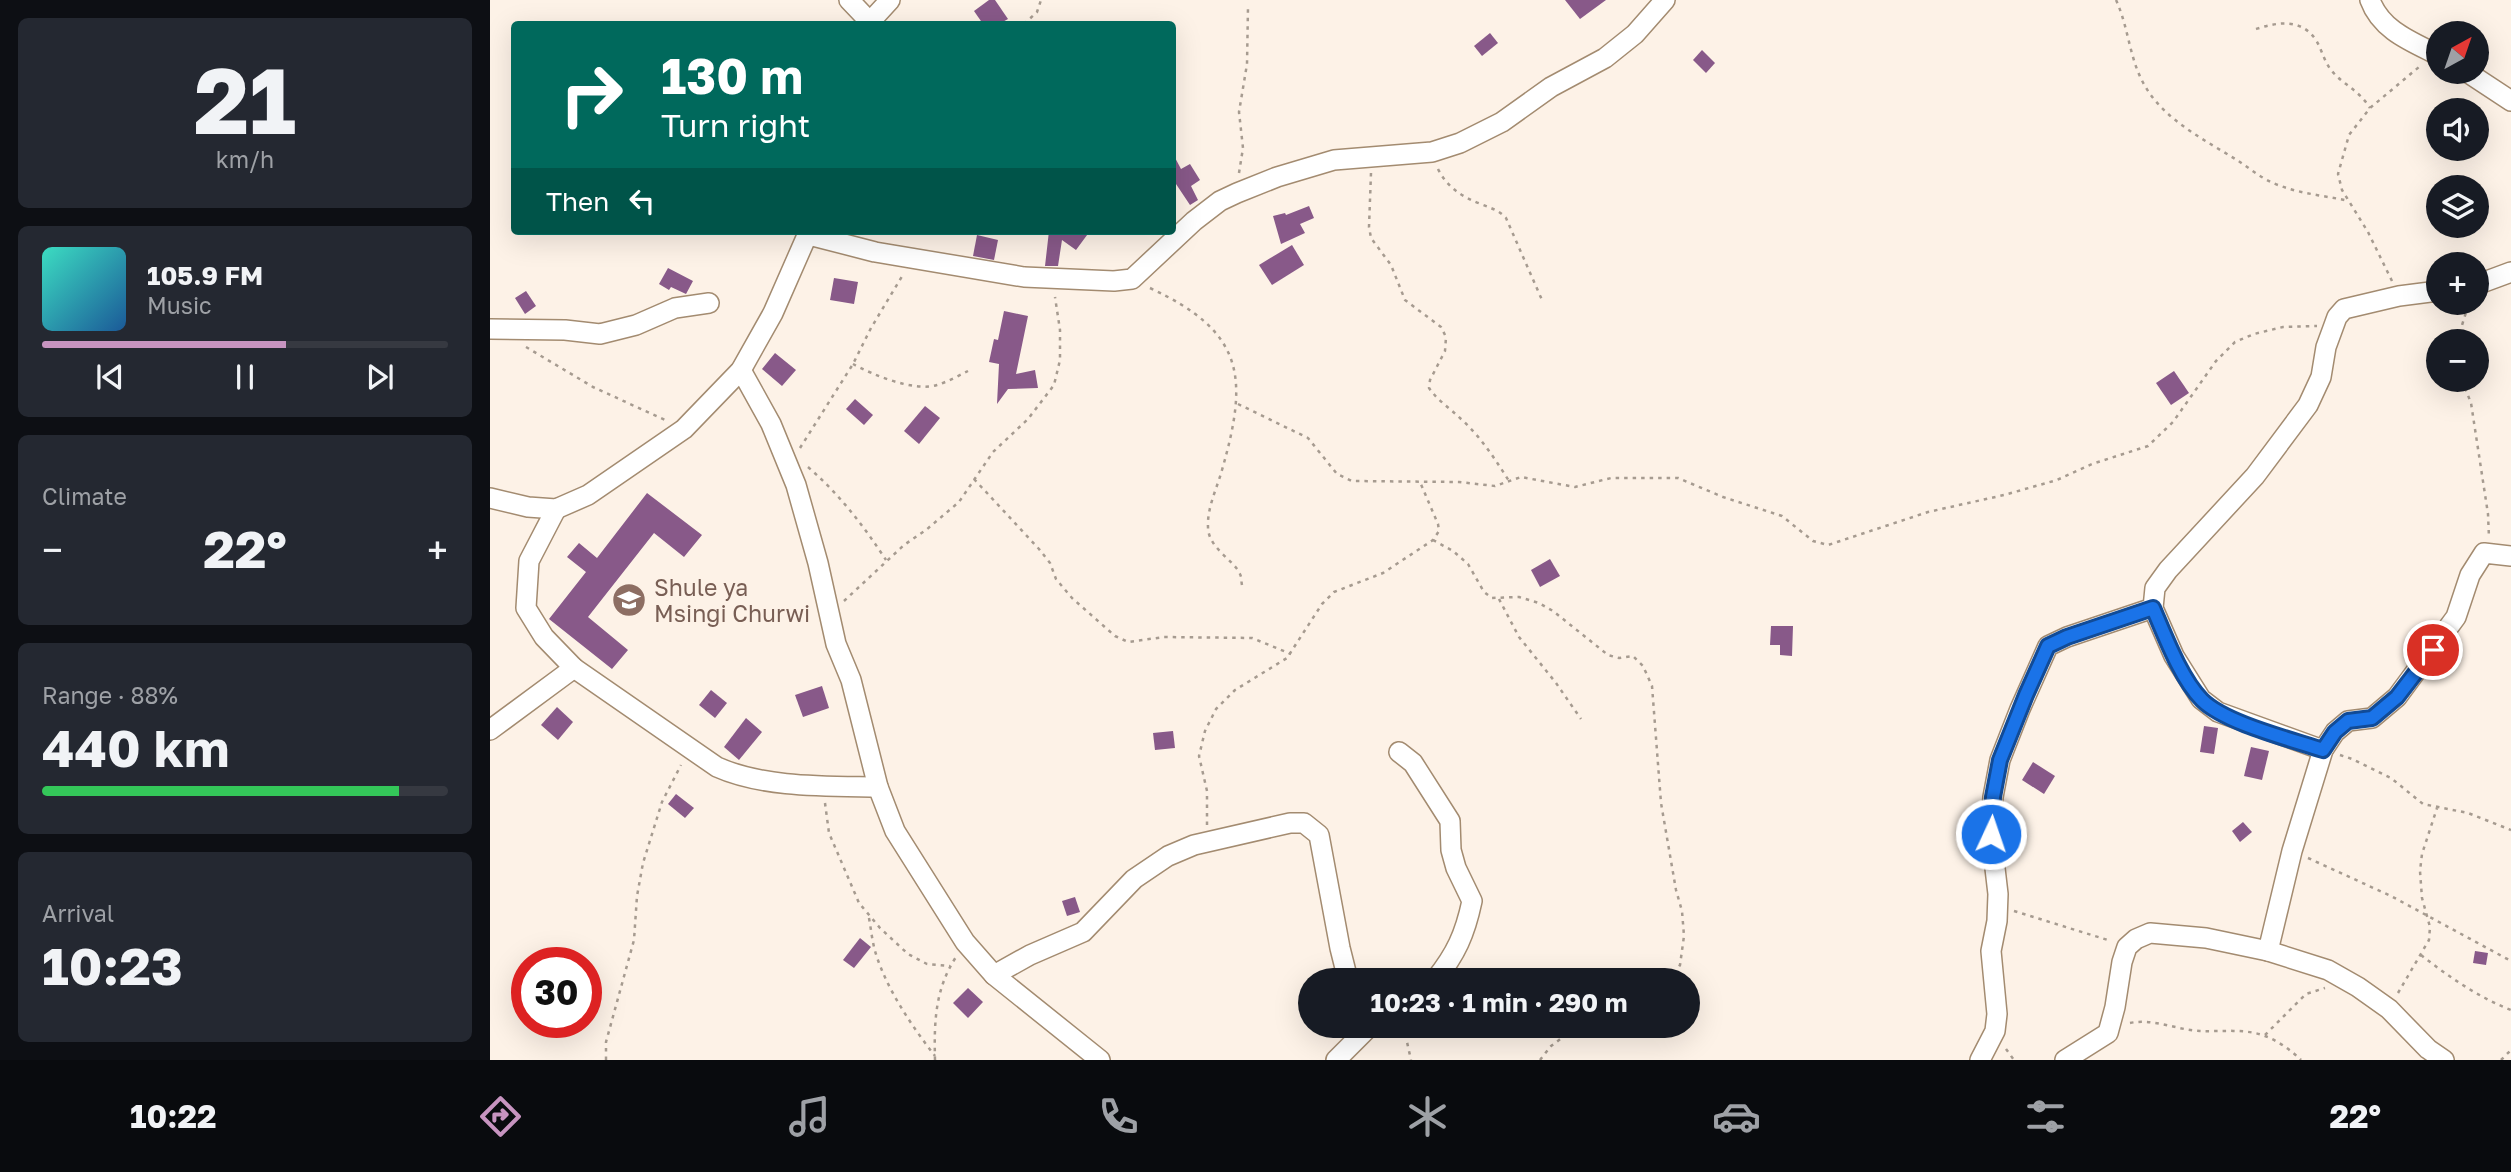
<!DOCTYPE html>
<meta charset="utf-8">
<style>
:root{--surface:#171b24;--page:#242831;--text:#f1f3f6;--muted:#9ea1a6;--line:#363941;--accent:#c794c0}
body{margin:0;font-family:"Golos Text",sans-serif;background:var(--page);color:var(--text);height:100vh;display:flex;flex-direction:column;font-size:26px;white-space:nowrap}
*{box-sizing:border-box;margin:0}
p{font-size:23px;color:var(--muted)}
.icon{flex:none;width:38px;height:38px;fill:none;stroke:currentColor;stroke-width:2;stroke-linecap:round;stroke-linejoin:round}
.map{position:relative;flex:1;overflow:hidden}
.side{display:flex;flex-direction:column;gap:18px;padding:18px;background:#0d0f14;width:490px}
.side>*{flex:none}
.banner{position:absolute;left:21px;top:21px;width:665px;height:214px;border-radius:7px;box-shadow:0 7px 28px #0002;background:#00695c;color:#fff;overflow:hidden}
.needle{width:46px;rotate:40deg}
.tools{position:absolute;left:1936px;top:21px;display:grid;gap:14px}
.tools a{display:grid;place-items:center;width:63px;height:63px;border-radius:50%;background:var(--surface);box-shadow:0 7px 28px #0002;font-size:35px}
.speed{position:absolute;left:21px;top:947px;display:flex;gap:14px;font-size:35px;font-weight:700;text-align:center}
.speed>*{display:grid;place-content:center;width:91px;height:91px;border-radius:50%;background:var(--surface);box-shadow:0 7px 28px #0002;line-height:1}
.speed .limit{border:10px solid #d22;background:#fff;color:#111}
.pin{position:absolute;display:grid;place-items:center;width:60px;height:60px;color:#fff;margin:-30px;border:4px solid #fff;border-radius:50%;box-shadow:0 2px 7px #0007}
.me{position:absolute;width:77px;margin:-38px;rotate:3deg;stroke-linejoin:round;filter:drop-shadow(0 0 5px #0008)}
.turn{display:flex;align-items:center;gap:24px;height:147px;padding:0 35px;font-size:32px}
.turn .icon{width:91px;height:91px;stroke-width:2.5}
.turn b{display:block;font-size:49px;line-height:60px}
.then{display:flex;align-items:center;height:66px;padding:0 35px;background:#0003;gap:14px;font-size:26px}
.big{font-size:52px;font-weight:700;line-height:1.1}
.side .card{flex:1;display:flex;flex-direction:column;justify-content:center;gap:10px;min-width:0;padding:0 24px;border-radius:10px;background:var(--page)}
.side .dial{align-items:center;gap:0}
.dial b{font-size:91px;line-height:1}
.song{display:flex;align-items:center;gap:21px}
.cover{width:84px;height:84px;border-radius:10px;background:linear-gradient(135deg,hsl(170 70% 55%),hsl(210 70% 35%))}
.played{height:7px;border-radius:4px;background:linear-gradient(90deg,var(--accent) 60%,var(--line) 60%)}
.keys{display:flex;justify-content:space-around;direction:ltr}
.heat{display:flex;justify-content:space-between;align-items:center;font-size:38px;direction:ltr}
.charge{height:10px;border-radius:5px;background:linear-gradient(90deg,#34c759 88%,var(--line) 0)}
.trip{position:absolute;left:808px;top:968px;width:402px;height:70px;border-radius:35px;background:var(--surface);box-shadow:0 7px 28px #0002;font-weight:700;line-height:70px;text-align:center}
.tab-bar{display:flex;height:112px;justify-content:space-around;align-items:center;background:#090b0e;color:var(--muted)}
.tab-bar .icon{width:49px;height:49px}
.tab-bar .current{color:var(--accent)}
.tab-bar b{font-size:32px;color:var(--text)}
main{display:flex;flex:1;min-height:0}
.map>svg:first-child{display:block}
.building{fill:#885989}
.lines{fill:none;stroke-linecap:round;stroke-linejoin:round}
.street-casing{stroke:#a38b70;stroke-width:22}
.path{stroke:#a69b90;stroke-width:2.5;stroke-dasharray:3.5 5;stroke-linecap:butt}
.street{stroke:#fff;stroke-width:19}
.route-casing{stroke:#114b97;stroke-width:18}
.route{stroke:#1a73e8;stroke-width:12}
.labels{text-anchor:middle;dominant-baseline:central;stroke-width:7;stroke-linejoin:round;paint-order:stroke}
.education-label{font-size:23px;fill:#785e54;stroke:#fdf2e7;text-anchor:start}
</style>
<main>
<section class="side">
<div class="card dial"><b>21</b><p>km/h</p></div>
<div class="card">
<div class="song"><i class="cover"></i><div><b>105.9 FM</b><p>Music</p></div></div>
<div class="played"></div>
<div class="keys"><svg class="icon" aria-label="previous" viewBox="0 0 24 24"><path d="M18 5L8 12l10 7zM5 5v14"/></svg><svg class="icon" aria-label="pause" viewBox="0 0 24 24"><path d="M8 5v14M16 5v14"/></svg><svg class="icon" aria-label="next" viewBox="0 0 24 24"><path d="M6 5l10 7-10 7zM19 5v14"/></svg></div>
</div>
<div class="card"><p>Climate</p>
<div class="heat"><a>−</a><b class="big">22°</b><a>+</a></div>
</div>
<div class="card"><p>Range · 88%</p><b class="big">440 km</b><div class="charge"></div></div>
<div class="card"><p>Arrival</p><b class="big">10:23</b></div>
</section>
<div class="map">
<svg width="2021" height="1060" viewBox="0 0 2021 1060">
<rect width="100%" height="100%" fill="#fdf2e7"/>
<!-- building -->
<g class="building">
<path d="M499 0H505L518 19 509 24H493L484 11Z"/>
<path d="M1075 0H1116L1090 19Z"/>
<path d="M1000 33 1008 43 992 56 984 46Z"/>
<path d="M1212 50 1225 63 1216 73 1203 60Z"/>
<path d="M682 152 691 169 700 164 710 180 701 186 708 200 700 205 682 178Z"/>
<path d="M819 206 824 218 810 224 815 233 791 244 783 216 795 213 796 215Z"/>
<path d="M559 231H600L586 250 572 240 568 266H555Z"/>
<path d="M487 235 508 240 504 260 483 256Z"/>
<path d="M802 245 814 265 782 285 769 265Z"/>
<path d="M178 268 203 281 196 294 181 287 179 290 169 284Z"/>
<path d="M344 278 368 282 364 304 340 300Z"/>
<path d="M36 291 46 306 35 314 25 298Z"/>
<path d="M514 311 538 316 526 374 545 370 548 388 518 389 507 404 509 364 499 362 504 339 508 340Z"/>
<path d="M285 353 306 370 292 386 272 369Z"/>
<path d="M1684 371 1699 393 1681 405 1666 383Z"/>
<path d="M365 399 383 415 374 425 356 409Z"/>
<path d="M435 406 450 418 429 444 414 431Z"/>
<path d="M157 493 212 535 194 557 164 533 98 617 138 650 122 669 59 619 96 572 77 557 89 543 107 558Z"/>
<path d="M1060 559 1070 576 1050 587 1041 570Z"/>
<path d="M1281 626H1303L1302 656 1290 655V645H1280Z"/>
<path d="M332 686 339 708 313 717 305 695Z"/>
<path d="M221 690 237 703 225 718 209 705Z"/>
<path d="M67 707 83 722 68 740 51 725Z"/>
<path d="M256 718 272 732 249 760 234 747Z"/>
<path d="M1714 726 1728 728 1724 754 1710 752Z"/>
<path d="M683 731 685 748 665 750 663 733Z"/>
<path d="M1761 747 1779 751 1772 780 1754 776Z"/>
<path d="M1543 762 1565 776 1554 794 1532 780Z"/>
<path d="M186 794 204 808 195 818 178 804Z"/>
<path d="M1753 822 1762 832 1750 842 1742 831Z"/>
<path d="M585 897 590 912 577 916 572 901Z"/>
<path d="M370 938 381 947 364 968 353 960Z"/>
<path d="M1985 951 1998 953 1996 965 1983 963Z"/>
<path d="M478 988 493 1002 478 1018 463 1003Z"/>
</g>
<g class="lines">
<!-- street casing -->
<g class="street-casing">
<g id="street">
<path d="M359 0 380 22"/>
<path d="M1880 0C1891 30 1920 41 1948 55"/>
<path d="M378 24 400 0"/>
<path d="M1977 72 2021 101"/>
<path d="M319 235 385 252 534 277 624 281 642 279 704 221 730 201 747 193 787 177 844 160 942 152 970 143 1012 122 1061 87 1115 58 1145 34 1175 0"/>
<path d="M1986 285 2021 272"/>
<path d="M0 329 75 330 110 334 146 325 185 308 219 303"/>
<path d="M251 370 281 424 306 485 328 563 346 644 361 680 388 787 405 831 475 942 504 975 610 1060"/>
<path d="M0 498 38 507 66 509 98 495 194 429 251 370 283 313 319 231"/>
<path d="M66 509 39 561 36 608 54 637 84 668 227 767C274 788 337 786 388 787"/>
<path d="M0 730 84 668"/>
<path d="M1833 750 1728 712 1711 699 1684 656 1663 608 1665 588 1678 570 1765 476 1818 405 1831 377 1836 347 1843 328 1847 317 1854 309 1909 296 1948 291"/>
<path d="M909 752 923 763 960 821 961 850 966 868 982 901C975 934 966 954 945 980"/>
<path d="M1778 951 1802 851 1833 750 1845 732 1858 721 1882 718 1907 697 1966 617 1980 575 1994 553 2021 556"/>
<path d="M504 975 540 955 593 932 644 879 678 856 704 845 800 823H814L829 835 850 948 858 980"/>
<path d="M846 1060 880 1026"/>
<path d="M1490 1060 1505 1031 1507 1014 1501 951 1507 921 1508 894 1501 834 1503 797 1510 760 1530 709 1558 646 1577 637 1663 608"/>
<path d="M1575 1060 1618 1033 1625 1007 1632 962 1637 947 1646 939 1660 933 1716 938 1778 951 1838 970 1868 987 1899 1009 1938 1049 1954 1060"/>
</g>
</g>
<!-- path -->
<g class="path">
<path d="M1626 0C1639 28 1639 59 1655 86 1675 121 1717 141 1750 162 1763 171 1775 181 1791 186 1812 194 1837 196 1859 201"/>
<path d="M534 24 547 12 551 0"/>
<path d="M1766 29C1788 22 1811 18 1826 40 1832 50 1834 61 1841 70 1853 85 1868 89 1880 108"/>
<path d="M948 169C957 187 972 197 991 204 1000 208 1009 210 1016 218L1052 300"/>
<path d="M749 173 753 148 749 112 757 64 758 7"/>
<path d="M881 173 879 227 881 238 901 265 915 300 951 327 956 337 955 351 940 380 939 388C948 401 960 408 971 419 991 437 1005 459 1019 481"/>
<path d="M1902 281 1878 232 1852 190 1848 174 1859 135 1880 108 1929 67"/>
<path d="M660 288C754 332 759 376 732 470 727 488 717 508 718 527 718 548 744 560 750 574 752 578 751 581 752 585"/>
<path d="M1967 341 1979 303"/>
<path d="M36 347 103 387 175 420"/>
<path d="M363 364C383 375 424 392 447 385 457 382 468 376 478 371"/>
<path d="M1972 380 1981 403 1998 514 1999 538"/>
<path d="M748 404 818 438 847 474 862 481 969 482 1005 486 1031 477 1085 487 1121 478H1188L1233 497 1292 516 1323 541 1338 545 1438 512 1514 495 1567 480 1602 464 1658 446 1683 422 1726 361 1745 342 1764 334 1793 327 1827 326"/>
<path d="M310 448 363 364 381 328 414 273"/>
<path d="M318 467C350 495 373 525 396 560"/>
<path d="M484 479 549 549 560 563 566 579 582 598 625 636 638 642 674 637 762 638 801 654"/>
<path d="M943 540 963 551 978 564 994 592 1002 598 1029 597 1049 603 1063 611 1118 655 1129 658 1143 656 1153 666 1162 686 1171 803 1186 890 1192 911 1194 936 1190 965 1183 977 1175 980"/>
<path d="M1009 599 1029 637 1066 683 1091 719"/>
<path d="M354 601 414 545 436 530 469 502 503 452 538 419 564 385 570 360V330L565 297"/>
<path d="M1850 755 1862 759 1901 778 1933 804 1978 813 2021 830"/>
<path d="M335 803 339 833 369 903 390 928 418 954 437 964 460 966"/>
<path d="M717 825V791L709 756 715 731 726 709 745 690 797 658 832 604 844 592 893 573 943 540 949 531 948 524 930 482"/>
<path d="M1818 858 1901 896 2021 961"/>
<path d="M1524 911 1621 941"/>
<path d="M379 918C381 929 382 940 385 951 396 988 421 1025 445 1056"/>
<path d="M1931 955C1959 977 1988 997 2021 1010"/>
<path d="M1908 993 1939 940 1940 927 1932 898 1930 871 1932 854 1947 808"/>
<path d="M1640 1023C1663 1018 1687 1030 1710 1031 1731 1032 1754 1028 1775 1036 1788 1041 1801 1050 1811 1060"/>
<path d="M919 1026 917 1042 921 1060"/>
<path d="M1775 1035 1816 994 1835 988"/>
<path d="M1516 1049 1524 1060"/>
<path d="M116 1060V1042L144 940 147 896 153 863 172 802 191 765"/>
<path d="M445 1060C444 1022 445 989 466 957"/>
<path d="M1050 1060 1061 1046 1088 1026"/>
<path d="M2011 1060 2021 1050"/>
</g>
<!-- street -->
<use href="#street" class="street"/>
</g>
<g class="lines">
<!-- route casing -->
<g class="route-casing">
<path id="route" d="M1501 834 1503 797 1510 760 1536 695 1558 646 1577 637 1663 608C1675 636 1691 679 1712 700 1735 723 1800 739 1833 750L1845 732 1858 721 1882 718 1907 697 1943 650"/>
</g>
<!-- route -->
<use href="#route" class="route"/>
</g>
<!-- icons -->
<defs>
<g id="school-disc" transform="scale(1.75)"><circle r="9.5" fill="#8d6e63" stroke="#fdf2e7"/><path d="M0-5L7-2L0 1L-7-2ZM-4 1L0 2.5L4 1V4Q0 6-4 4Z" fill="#fff"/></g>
</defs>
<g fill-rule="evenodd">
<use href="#school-disc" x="139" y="600"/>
</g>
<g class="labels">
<!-- education labels -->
<g class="education-label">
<text x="164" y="587">Shule ya<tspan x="164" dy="26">Msingi Churwi</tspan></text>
</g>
</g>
</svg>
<div class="tools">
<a><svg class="needle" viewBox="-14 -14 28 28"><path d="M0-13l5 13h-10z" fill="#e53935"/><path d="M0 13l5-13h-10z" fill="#9ea1a6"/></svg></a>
<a><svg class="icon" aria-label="sound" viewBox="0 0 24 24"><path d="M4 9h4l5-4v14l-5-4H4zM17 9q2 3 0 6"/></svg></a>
<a><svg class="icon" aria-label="layers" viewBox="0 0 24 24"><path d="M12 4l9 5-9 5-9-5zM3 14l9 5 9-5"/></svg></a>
<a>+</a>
<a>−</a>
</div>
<div class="speed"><div class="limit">30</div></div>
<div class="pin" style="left:1943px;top:650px;background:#d93025"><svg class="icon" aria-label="arrive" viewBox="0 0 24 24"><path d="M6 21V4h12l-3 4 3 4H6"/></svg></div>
<svg class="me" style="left:1501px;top:834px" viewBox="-20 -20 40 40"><circle r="17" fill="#1a73e8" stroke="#fff" stroke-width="3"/><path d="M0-11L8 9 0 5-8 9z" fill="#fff"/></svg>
<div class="trip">10:23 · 1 min · 290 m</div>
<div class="banner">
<div class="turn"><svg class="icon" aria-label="right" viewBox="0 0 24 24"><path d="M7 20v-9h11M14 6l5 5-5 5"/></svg><div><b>130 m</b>Turn right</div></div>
<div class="then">Then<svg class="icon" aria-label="left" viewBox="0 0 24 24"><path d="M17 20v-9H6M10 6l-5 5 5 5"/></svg></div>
</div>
</div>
</main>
<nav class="tab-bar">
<b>10:22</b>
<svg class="icon current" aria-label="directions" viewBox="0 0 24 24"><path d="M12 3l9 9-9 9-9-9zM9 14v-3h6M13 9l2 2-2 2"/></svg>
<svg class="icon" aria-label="music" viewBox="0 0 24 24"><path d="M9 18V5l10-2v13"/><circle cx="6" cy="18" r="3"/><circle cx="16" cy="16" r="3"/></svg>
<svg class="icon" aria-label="phone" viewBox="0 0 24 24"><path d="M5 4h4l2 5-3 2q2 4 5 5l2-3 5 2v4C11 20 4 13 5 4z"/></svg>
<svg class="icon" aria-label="climate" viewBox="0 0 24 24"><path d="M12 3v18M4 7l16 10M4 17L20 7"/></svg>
<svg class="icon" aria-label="car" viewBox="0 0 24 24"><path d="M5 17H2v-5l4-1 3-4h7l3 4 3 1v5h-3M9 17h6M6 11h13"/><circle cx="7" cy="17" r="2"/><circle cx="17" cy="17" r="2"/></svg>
<svg class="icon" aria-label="filters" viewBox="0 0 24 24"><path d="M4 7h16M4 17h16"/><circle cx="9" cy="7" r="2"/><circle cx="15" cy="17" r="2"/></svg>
<b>22°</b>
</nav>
